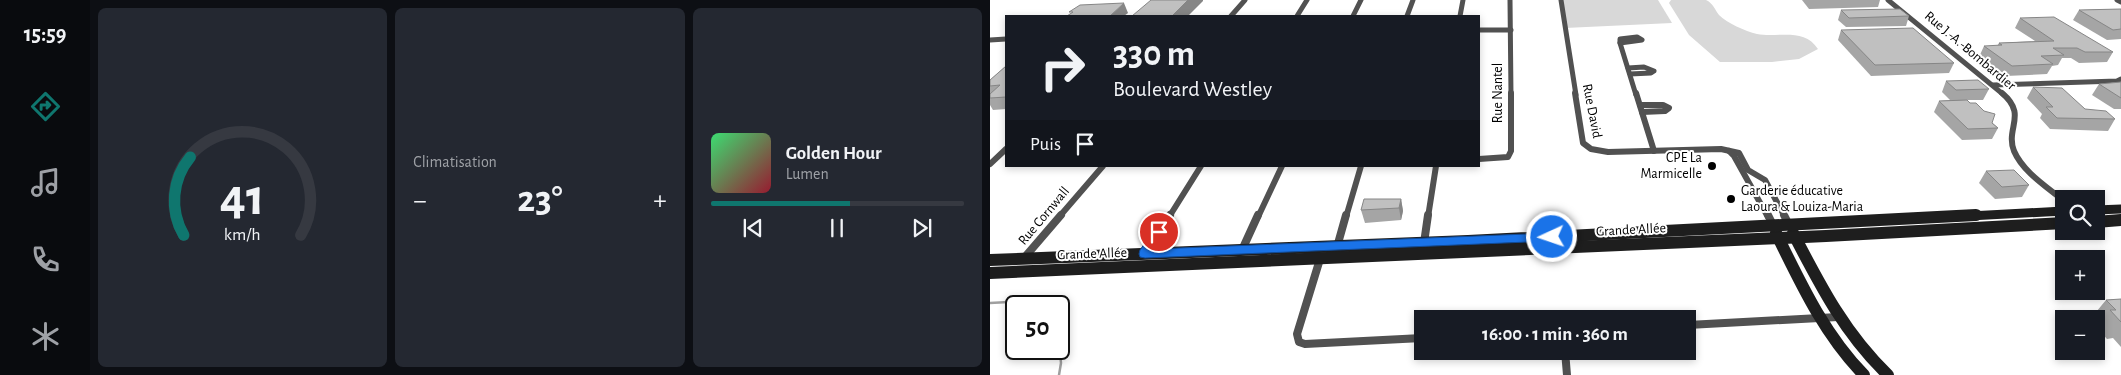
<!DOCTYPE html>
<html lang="fr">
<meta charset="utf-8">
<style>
:root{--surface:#171b24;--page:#242831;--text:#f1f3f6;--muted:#9ea1a6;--line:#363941;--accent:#0f766e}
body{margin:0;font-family:"Alegreya Sans",sans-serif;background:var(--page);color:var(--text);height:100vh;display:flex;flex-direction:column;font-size:19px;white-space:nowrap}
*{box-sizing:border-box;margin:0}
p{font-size:16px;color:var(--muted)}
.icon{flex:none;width:28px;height:28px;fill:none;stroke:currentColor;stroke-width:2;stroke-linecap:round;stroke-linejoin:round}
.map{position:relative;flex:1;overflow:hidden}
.details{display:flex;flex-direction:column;gap:8px;padding:8px;background:#0d0f14;width:900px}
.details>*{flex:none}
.top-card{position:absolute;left:15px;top:15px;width:475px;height:152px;border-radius:0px;box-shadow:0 2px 8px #0003;background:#171b24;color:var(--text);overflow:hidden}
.controls{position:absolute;left:1065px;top:190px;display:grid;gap:10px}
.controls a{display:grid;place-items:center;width:50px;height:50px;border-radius:0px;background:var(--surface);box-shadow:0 2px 8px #0003;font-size:25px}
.speed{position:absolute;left:15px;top:295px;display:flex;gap:10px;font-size:25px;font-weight:700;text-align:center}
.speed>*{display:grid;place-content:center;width:65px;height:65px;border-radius:50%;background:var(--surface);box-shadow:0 2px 8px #0003;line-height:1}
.speed .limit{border:2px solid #111;border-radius:8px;background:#fff;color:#111}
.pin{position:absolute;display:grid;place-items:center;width:42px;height:42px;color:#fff;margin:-21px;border:2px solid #fff;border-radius:50%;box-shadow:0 1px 5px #0007}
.me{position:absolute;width:55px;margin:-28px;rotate:267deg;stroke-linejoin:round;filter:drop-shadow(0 0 4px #0008)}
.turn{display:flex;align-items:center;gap:18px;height:105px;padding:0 25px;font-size:22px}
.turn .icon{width:65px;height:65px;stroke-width:2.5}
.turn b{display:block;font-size:35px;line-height:42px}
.then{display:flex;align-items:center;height:48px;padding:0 25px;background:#0003;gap:10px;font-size:19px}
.big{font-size:38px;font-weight:700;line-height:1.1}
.details .tile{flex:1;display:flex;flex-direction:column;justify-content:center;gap:8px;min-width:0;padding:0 18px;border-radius:8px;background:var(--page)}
.details .dial{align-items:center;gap:0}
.dial svg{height:130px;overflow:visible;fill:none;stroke:var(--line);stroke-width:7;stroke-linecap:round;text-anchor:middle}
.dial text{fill:var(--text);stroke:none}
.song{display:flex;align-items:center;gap:15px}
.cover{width:60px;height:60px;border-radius:8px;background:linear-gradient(135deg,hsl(140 70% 55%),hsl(350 70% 35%))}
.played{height:5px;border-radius:2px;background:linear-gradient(90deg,var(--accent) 55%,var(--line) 55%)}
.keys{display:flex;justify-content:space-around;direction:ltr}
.heat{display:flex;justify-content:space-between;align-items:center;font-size:28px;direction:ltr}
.details .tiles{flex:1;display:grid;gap:8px;grid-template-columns:repeat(3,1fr)}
.trip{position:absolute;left:424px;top:310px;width:282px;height:50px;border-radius:0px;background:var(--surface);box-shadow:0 2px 8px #0003;font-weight:700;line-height:50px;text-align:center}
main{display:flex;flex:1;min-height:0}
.menu{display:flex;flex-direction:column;width:90px;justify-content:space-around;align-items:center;background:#090b0e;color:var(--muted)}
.menu .icon{width:35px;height:35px}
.menu .on{color:var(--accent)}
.menu b{font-size:22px;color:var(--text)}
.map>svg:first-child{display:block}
.green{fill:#d8d8d8}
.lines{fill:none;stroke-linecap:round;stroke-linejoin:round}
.stream{stroke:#9f9f9f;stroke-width:2.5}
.street-far2{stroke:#515151;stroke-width:5}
.street-far1{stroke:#515151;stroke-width:6}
.street{stroke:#515151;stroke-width:8}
.secondary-far1{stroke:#1e1e1e;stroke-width:9}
.secondary{stroke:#1e1e1e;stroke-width:12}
.wall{fill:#a5a5a5}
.shaded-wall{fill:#868686}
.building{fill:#c0c0c0;stroke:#868686}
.route{fill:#1a73e8;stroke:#114b97}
.poi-dot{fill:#000;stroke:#fff;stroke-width:2}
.labels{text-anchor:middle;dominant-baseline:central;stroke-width:4;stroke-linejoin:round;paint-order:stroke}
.street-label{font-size:14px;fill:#000;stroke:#fff}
.poi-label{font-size:14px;fill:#000;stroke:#fff;text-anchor:end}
</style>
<main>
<nav class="menu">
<b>15:59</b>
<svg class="icon on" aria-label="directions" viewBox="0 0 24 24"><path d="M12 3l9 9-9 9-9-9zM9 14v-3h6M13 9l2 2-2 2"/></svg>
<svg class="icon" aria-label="music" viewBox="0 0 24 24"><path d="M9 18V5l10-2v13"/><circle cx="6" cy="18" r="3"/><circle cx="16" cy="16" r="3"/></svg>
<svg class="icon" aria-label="phone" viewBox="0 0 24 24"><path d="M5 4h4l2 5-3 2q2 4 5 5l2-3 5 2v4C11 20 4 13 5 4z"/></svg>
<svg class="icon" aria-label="climate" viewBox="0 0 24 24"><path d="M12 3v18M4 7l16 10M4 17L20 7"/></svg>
</nav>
<section class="details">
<div class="tiles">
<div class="tile dial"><svg viewBox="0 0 100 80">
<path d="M14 69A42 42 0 1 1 86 69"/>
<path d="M14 69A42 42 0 0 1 18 21" stroke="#0f766e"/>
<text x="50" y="56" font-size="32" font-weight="700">41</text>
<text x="50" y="72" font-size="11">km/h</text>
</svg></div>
<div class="tile"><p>Climatisation</p>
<div class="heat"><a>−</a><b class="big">23°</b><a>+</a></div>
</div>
<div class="tile">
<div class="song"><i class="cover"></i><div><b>Golden Hour</b><p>Lumen</p></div></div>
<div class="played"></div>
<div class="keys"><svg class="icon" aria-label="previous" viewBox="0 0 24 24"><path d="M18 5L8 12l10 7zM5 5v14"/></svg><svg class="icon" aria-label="pause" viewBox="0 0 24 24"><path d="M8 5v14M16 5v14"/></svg><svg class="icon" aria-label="next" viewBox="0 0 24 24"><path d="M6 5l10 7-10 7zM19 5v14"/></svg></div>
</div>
</div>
</section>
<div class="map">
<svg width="1131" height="375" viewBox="0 0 1131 375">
<rect width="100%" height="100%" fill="#fff"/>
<!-- green -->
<g class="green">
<path d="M570 0H668L682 23 575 28Z"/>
<path d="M681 0C691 0 707 0 716 0 723 3 725 10 729 15 737 23 755 31 767 34 788 38 814 27 828 49L809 59 782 62H730L699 35 679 3Z"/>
</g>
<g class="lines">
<!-- stream -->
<g class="stream">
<path d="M0 303 53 300 61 306"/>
<path d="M69 341 71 363 69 375"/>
</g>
<!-- street-far2 -->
<g class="street-far2">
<path d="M520 0 521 95"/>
<path d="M571 0 586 95"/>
<path d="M898 0 1014 95"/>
<path d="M1127 0 1131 2"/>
<path d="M241 16 255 0"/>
<path d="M307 16 317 0"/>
<path d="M363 16 371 0"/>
<path d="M417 16 423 0"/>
<path d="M470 16 473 0"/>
<path d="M489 30H521"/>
<path d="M647 37 652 40 630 43V39Z"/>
<path d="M0 40 16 39"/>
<path d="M630 43 646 95"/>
<path d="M638 68 654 67 664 71 661 73 640 74"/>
<path d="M1003 85 1127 81 1131 79"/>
</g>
<!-- street-far1 -->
<g class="street-far1">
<path d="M585 93 593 143 601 149 618 152 731 149 749 153 758 170 775 180 795 217"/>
<path d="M646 93 664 151"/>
<path d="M1012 93C1038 115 1015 128 1024 151 1033 172 1057 187 1074 201"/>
<path d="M650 105H673L679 108 675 111 652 112"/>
<path d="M739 151 744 156 778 217"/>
<path d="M489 159 518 157 521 151V93"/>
<path d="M0 164 16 149"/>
<path d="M69 217 113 166"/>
<path d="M179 217 211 166"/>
<path d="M268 217 292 166"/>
<path d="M356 217 371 166"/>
<path d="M438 217 446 166"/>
</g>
<!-- street -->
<g class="street">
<path d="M778 215 783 225"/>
<path d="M794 215 799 225"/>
<path d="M434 243 438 215"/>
<path d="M347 247 356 215"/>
<path d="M252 250 268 215"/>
<path d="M155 254 180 215"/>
<path d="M34 258 71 215"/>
<path d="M330 259 307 334 309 342 315 344 432 338"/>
<path d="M698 325 848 317"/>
<path d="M575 351 577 375"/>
</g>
<!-- secondary-far1 -->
<g class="secondary-far1">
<path d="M1106 210 1131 209"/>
<path d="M961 217 1074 211"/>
</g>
<!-- secondary -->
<g class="secondary">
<path d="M1106 222 1131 220"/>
<path d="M786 233C811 284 834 334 874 375"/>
<path d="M803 233C830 285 855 334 898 375"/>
<path d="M0 260 478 241 986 215"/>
<path d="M0 273 836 236 1074 223"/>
</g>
</g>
<!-- wall -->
<g class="wall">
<path d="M812 0H890L888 7 819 9Z"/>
<path d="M1131 9V39L1117 40 1083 20 1089 10Z"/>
<path d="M851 10 919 16 916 26 856 27 848 20Z"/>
<path d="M1030 18 1123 52 1117 62 1089 63 1081 58H1072L1068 65 1062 66 1057 74 1016 76 989 57 994 46H1007L1009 43 1045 41 1025 28Z"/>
<path d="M851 30 964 63 959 73 881 76 848 40Z"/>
<path d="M16 66V109L3 110 0 105V80Z"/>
<path d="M956 81 999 89 993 100H977L1008 128 1002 139 972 140 944 112 949 101 960 100 952 92Z"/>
<path d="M1131 82V109H1124L1102 95 1109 84Z"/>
<path d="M1043 87 1095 109 1125 119 1118 131 1060 129 1050 118 1052 114 1037 98Z"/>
<path d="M996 171 1039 185 1032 197 1005 199 989 183Z"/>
<path d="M411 199 413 211 411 220 375 223 371 210Z"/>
<path d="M1131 299V347L1123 338 1117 339 1106 327 1109 324 1106 321V319H1104L1102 317 1116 300Z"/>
</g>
<!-- shaded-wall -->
<g class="shaded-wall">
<path d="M198 0H213V1L198 16H182Z"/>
<path d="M134 3 138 13 134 16H120Z"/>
<path d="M411 199 413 211 411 220 409 208Z"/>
</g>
<!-- building -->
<g class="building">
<path d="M161 0H198L182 16H142Z"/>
<path d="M134 3 120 16H77L83 12H79L90 5Z"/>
<path d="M910 9 919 16 859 18 851 10Z"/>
<path d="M1131 9V29L1123 30 1089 10Z"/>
<path d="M1064 17 1123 52H1095L1087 48H1063L1074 55 1051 56 1063 64 1022 66 994 46 1012 45 1009 43 1064 41 1030 18Z"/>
<path d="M923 28 964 63 885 65 851 30Z"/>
<path d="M16 66V97L0 98V94L10 85 0 86V80Z"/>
<path d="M988 80 999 89 966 90 956 81Z"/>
<path d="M1131 82V98L1109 84Z"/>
<path d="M1043 87 1072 88 1095 109 1116 111 1125 119 1067 118 1056 107H1063Z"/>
<path d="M977 100 980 103H986L994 111 1005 114 1002 123 1008 128 978 129 949 101Z"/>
<path d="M1024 170 1039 185 1012 187 996 171Z"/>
<path d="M374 199H411L409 208 371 210Z"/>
<path d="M1131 299V322L1120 310H1126L1116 300Z"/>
</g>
<!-- route -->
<path class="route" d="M169 227 175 232 165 249 562 233 568 237 562 241 155 258 150 257 149 254 150 250 165 229Z"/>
<!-- markers -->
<g class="poi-dot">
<circle cx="722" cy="166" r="5"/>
<circle cx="741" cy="199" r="5"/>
</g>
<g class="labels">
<!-- street labels -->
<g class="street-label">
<text transform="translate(980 51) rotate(40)">Rue J.-A.-Bombardier</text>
<text transform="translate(508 93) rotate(-90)">Rue Nantel</text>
<text transform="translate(602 111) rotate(79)">Rue David</text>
<text transform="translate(54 216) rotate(-50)">Rue Cornwall</text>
<text transform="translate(641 230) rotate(-3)">Grande Allée</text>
<text transform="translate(102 254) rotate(-2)">Grande Allée</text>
</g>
<!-- poi labels -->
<g class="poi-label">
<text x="712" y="158">CPE La<tspan x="712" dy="16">Marmicelle</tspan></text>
<text x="751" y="191" text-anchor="start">Garderie éducative<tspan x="751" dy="16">Laoura &amp; Louiza-Maria</tspan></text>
</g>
</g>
</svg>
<div class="controls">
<a><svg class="icon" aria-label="search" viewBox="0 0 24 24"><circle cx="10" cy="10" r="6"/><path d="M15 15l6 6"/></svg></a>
<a>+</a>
<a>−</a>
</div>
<div class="speed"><div class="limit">50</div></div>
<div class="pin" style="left:169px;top:232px;background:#d93025"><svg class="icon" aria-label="arrive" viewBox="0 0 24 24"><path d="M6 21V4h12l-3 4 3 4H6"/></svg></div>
<svg class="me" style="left:562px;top:237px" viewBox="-20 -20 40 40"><circle r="17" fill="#1a73e8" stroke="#fff" stroke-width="3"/><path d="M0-11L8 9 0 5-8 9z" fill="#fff"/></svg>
<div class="trip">16:00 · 1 min · 360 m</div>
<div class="top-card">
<div class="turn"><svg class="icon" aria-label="right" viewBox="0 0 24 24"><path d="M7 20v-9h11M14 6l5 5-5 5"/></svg><div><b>330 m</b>Boulevard Westley</div></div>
<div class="then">Puis<svg class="icon" aria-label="arrive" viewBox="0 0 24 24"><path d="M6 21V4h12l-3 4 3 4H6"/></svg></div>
</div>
</div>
</main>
